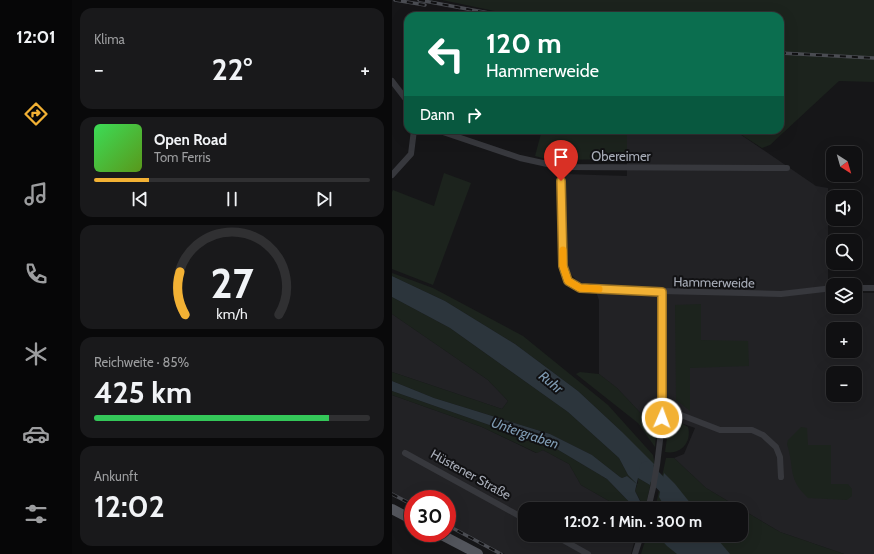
<!DOCTYPE html>
<html lang="de">
<meta charset="utf-8">
<style>
:root{--surface:#101012;--page:#19191b;--text:#f1f3f6;--muted:#9c9d9f;--line:#303032;--accent:#f2b134}
body{margin:0;font-family:Cabin,sans-serif;background:var(--page);color:var(--text);height:100vh;display:flex;flex-direction:column;font-size:15px;white-space:nowrap}
*{box-sizing:border-box;margin:0}
p{font-size:13px;color:var(--muted)}
.icon{flex:none;width:22px;height:22px;fill:none;stroke:currentColor;stroke-width:2;stroke-linecap:round;stroke-linejoin:round}
.map{position:relative;flex:1;overflow:hidden}
.drawer{display:flex;flex-direction:column;gap:8px;padding:8px;background:#09090a;width:320px}
.drawer>*{flex:none}
.hud{position:absolute;left:12px;top:12px;width:380px;height:122px;border-radius:12px;box-shadow:0 4px 16px #0002,0 0 0 1px var(--line);background:#0b6e4f;color:#fff;overflow:hidden}
.needle{width:26px;rotate:143deg}
.buttons{position:absolute;left:434px;top:146px;display:grid;gap:8px}
.buttons a{display:grid;place-items:center;width:36px;height:36px;border-radius:8px;background:var(--surface);box-shadow:0 4px 16px #0002,0 0 0 1px var(--line);font-size:20px}
.speed{position:absolute;left:12px;top:490px;display:flex;gap:8px;font-size:20px;font-weight:700;text-align:center}
.speed>*{display:grid;place-content:center;width:52px;height:52px;border-radius:50%;background:var(--surface);box-shadow:0 4px 16px #0002,0 0 0 1px var(--line);line-height:1}
.speed .limit{border:6px solid #d22;background:#fff;color:#111}
.pin{position:absolute;display:grid;place-items:center;width:34px;height:34px;color:#fff;margin:-41px -17px;border-radius:50% 50% 50% 0;rotate:-45deg;box-shadow:0 0 4px #0007}
.pin .icon{rotate:45deg}
.me{position:absolute;width:44px;margin:-22px;rotate:2deg;stroke-linejoin:round;filter:drop-shadow(0 0 3px #0008)}
.turn{display:flex;align-items:center;gap:14px;height:84px;padding:0 16px;font-size:18px}
.turn .icon{width:52px;height:52px;stroke-width:2.5}
.turn b{display:block;font-size:28px;line-height:34px}
.then{display:flex;align-items:center;height:38px;padding:0 16px;background:#0003;gap:8px;font-size:15px}
.big{font-size:30px;font-weight:800;line-height:1.1}
.drawer .tile{flex:1;display:flex;flex-direction:column;justify-content:center;gap:6px;min-width:0;padding:0 14px;border-radius:12px;background:var(--page)}
.drawer .dial{align-items:center;gap:0}
.dial svg{height:104px;overflow:visible;fill:none;stroke:var(--line);stroke-width:7;stroke-linecap:round;text-anchor:middle}
.dial text{fill:var(--text);stroke:none}
.song{display:flex;align-items:center;gap:12px}
.cover{width:48px;height:48px;border-radius:6px;background:linear-gradient(135deg,hsl(130 70% 55%),hsl(90 70% 35%))}
.played{height:4px;border-radius:2px;background:linear-gradient(90deg,var(--accent) 20%,var(--line) 20%)}
.keys{display:flex;justify-content:space-around;direction:ltr}
.heat{display:flex;justify-content:space-between;align-items:center;font-size:22px;direction:ltr}
.charge{height:6px;border-radius:3px;background:linear-gradient(90deg,#34c759 85%,var(--line) 0)}
.trip{position:absolute;left:126px;top:502px;width:230px;height:40px;border-radius:12px;background:var(--surface);box-shadow:0 4px 16px #0002,0 0 0 1px var(--line);font-weight:800;line-height:40px;text-align:center}
main{display:flex;flex:1;min-height:0}
.dock{display:flex;flex-direction:column;width:72px;justify-content:space-around;align-items:center;background:#060607;color:var(--muted)}
.dock .icon{width:28px;height:28px}
.dock .active{color:var(--accent)}
.dock b{font-size:18px;color:var(--text)}
.map>svg:first-child{display:block}
.built{fill:#222225;fill-rule:evenodd}
.green{fill:#1c231d}
.water{fill:#2c353c}
.lines{fill:none;stroke-linecap:round;stroke-linejoin:round}
.river{stroke:#2c353c;stroke-width:13}
.minor{stroke:#37383d;stroke-width:6}
.primary{stroke:#53555c;stroke-width:10}
.rail-casing{stroke:#4a4c52;stroke-width:3.5}
.rail{stroke:#111113;stroke-width:2;stroke-dasharray:6;stroke-linecap:butt}
.route-casing{stroke:#9d7322;stroke-width:10}
.route{stroke:#f2b134;stroke-width:7}
.slow{stroke:#f59e0b;stroke-width:7}
.labels{text-anchor:middle;dominant-baseline:central;stroke-width:4;stroke-linejoin:round;paint-order:stroke}
.street-label{font-size:13px;fill:#a8adb8;stroke:#111113}
.water-label{font-size:14px;font-style:italic;fill:#7f9bb3;stroke:#111113}
</style>
<main>
<nav class="dock">
<b>12:01</b>
<svg class="icon active" aria-label="directions" viewBox="0 0 24 24"><path d="M12 3l9 9-9 9-9-9zM9 14v-3h6M13 9l2 2-2 2"/></svg>
<svg class="icon" aria-label="music" viewBox="0 0 24 24"><path d="M9 18V5l10-2v13"/><circle cx="6" cy="18" r="3"/><circle cx="16" cy="16" r="3"/></svg>
<svg class="icon" aria-label="phone" viewBox="0 0 24 24"><path d="M5 4h4l2 5-3 2q2 4 5 5l2-3 5 2v4C11 20 4 13 5 4z"/></svg>
<svg class="icon" aria-label="climate" viewBox="0 0 24 24"><path d="M12 3v18M4 7l16 10M4 17L20 7"/></svg>
<svg class="icon" aria-label="car" viewBox="0 0 24 24"><path d="M5 17H2v-5l4-1 3-4h7l3 4 3 1v5h-3M9 17h6M6 11h13"/><circle cx="7" cy="17" r="2"/><circle cx="17" cy="17" r="2"/></svg>
<svg class="icon" aria-label="filters" viewBox="0 0 24 24"><path d="M4 7h16M4 17h16"/><circle cx="9" cy="7" r="2"/><circle cx="15" cy="17" r="2"/></svg>
</nav>
<section class="drawer">
<div class="tile"><p>Klima</p>
<div class="heat"><a>−</a><b class="big">22°</b><a>+</a></div>
</div>
<div class="tile">
<div class="song"><i class="cover"></i><div><b>Open Road</b><p>Tom Ferris</p></div></div>
<div class="played"></div>
<div class="keys"><svg class="icon" aria-label="previous" viewBox="0 0 24 24"><path d="M18 5L8 12l10 7zM5 5v14"/></svg><svg class="icon" aria-label="pause" viewBox="0 0 24 24"><path d="M8 5v14M16 5v14"/></svg><svg class="icon" aria-label="next" viewBox="0 0 24 24"><path d="M6 5l10 7-10 7zM19 5v14"/></svg></div>
</div>
<div class="tile dial"><svg viewBox="0 0 100 80">
<path d="M14 69A42 42 0 1 1 86 69"/>
<path d="M14 69A42 42 0 0 1 10 36" stroke="#f2b134"/>
<text x="50" y="56" font-size="32" font-weight="700">27</text>
<text x="50" y="72" font-size="11">km/h</text>
</svg></div>
<div class="tile"><p>Reichweite · 85%</p><b class="big">425 km</b><div class="charge"></div></div>
<div class="tile"><p>Ankunft</p><b class="big">12:02</b></div>
</section>
<div class="map">
<svg width="482" height="554" viewBox="0 0 482 554">
<rect width="100%" height="100%" fill="#161618"/>
<!-- built -->
<g class="built">
<path d="M235 130H342L424 186 436 188V293H441V307H463V293H482V554H452L388 532 314 488 282 458 292 454 303 428 289 423 257 422 225 388 207 374V300L202 286 186 282 176 271 172 174 235 176ZM441 329H463V351H441ZM441 373H463V395H441Z"/>
<path d="M0 314 96 380 116 401 110 409 0 372Z"/>
<path d="M0 395 90 427 144 453 151 450 177 464 189 485 231 509H133V535H244L239 554H113L55 523V499H21V504L0 492Z"/>
</g>
<!-- green -->
<g class="green">
<path d="M50 0H482V82L447 81 378 145 370 148 342 130H388V16H126Z"/>
<path d="M150 130H235V159L158 160 143 156Z"/>
<path d="M52 173 79 183 41 285 0 269V192L1 190 42 206Z"/>
<path d="M0 273 41 288 131 336 216 405 261 455 263 464 253 509 243 491 245 485 235 476 230 478 228 477 200 455 158 434 42 398 0 381V372L110 409 116 401 96 380 0 314V297L58 328 176 412 227 458 236 475 246 484V478L258 485 229 431 186 391 123 344 53 301 0 276Z"/>
<path d="M309 304V340L356 341 357 366 298 368V411L284 400 283 305Z"/>
<path d="M188 372 207 374 225 388 257 422H265L263 447 246 423 184 374Z"/>
<path d="M0 391 163 448 215 479 244 509H231L189 485 177 464 151 450 145 453 90 427 0 395Z"/>
<path d="M284 423H289L296 427C300 442 289 455 273 452L276 431Z"/>
<path d="M409 427 415 428 416 445H439V484H456L460 489V496L455 500 416 498C395 478 403 469 395 444L396 440Z"/>
<path d="M274 458H282L314 488 349 509H263Z"/>
<path d="M349 509 388 532 452 554H249L255 535H349Z"/>
</g>
<!-- water -->
<g class="water">
<path d="M0 276 53 301 123 344 186 391 229 431 262 464 258 485 246 478 243 491 252 509H244L215 479 163 448 0 391V381L42 398 158 434 200 455 228 477 230 478 235 476 246 485 236 475 227 458 176 412 58 328 0 297Z"/>
<path d="M272 473 283 484 303 509H274L267 497Z"/>
<path d="M265 535H322L338 554H285L275 546Z"/>
</g>
<g class="lines">
<!-- river -->
<path class="river" d="M254 468 294 509"/>
<!-- minor -->
<g class="minor">
<path d="M0 81 16 102"/>
<path d="M45 130 128 158 169 167 395 168"/>
<path d="M169 167 171 266 176 281 188 289 389 294 441 288"/>
<path d="M0 175 19 154 22 130"/>
<path d="M463 288H482"/>
<path d="M271 408 328 430H360L371 435 384 447 388 457 389 477"/>
<path d="M13 453 133 519"/>
<path d="M256 509C275 438 271 365 270 292"/>
<path d="M162 535 196 554"/>
<path d="M243 554 249 535"/>
</g>
<!-- primary -->
<g class="primary">
<path d="M0 509 21 520"/>
<path d="M46 533 86 554"/>
</g>
<!-- rail casing -->
<g class="rail-casing">
<g id="rail">
<path d="M3 0 33 5"/>
<path d="M27 0 113 16"/>
<path d="M388 53 482 58"/>
<path d="M0 494 21 505"/>
<path d="M55 525 109 554"/>
</g>
</g>
<!-- rail -->
<use href="#rail" class="rail"/>
</g>
<g class="lines">
<!-- route casing -->
<g class="route-casing">
<path id="route" d="M169 181 171 266 176 281 188 288 270 292V418"/>
</g>
<!-- route -->
<use href="#route" class="route"/>
<!-- slow -->
<path class="slow" d="M171 250V266L176 281 188 288 207 289"/>
</g>
<g class="labels">
<!-- street labels -->
<g class="street-label">
<text x="229" y="156">Obereimer</text>
<text transform="translate(322 282) rotate(1)">Hammerweide</text>
<text transform="translate(79 474) rotate(29)">Hüstener Straße</text>
</g>
<!-- water labels -->
<g class="water-label">
<text transform="translate(159 382) rotate(39)">Ruhr</text>
<text transform="translate(133 433) rotate(19)">Untergraben</text>
</g>
</g>
</svg>
<div class="buttons">
<a><svg class="needle" viewBox="-14 -14 28 28"><path d="M0-13l5 13h-10z" fill="#e53935"/><path d="M0 13l5-13h-10z" fill="#9c9d9f"/></svg></a>
<a><svg class="icon" aria-label="sound" viewBox="0 0 24 24"><path d="M4 9h4l5-4v14l-5-4H4zM17 9q2 3 0 6"/></svg></a>
<a><svg class="icon" aria-label="search" viewBox="0 0 24 24"><circle cx="10" cy="10" r="6"/><path d="M15 15l6 6"/></svg></a>
<a><svg class="icon" aria-label="layers" viewBox="0 0 24 24"><path d="M12 4l9 5-9 5-9-5zM3 14l9 5 9-5"/></svg></a>
<a>+</a>
<a>−</a>
</div>
<div class="speed"><div class="limit">30</div></div>
<div class="pin" style="left:169px;top:181px;background:#d93025"><svg class="icon" aria-label="arrive" viewBox="0 0 24 24"><path d="M6 21V4h12l-3 4 3 4H6"/></svg></div>
<svg class="me" style="left:270px;top:418px" viewBox="-20 -20 40 40"><circle r="17" fill="#f2b134" stroke="#fff" stroke-width="3"/><path d="M0-11L8 9 0 5-8 9z" fill="#fff"/></svg>
<div class="trip">12:02 · 1 Min. · 300 m</div>
<div class="hud">
<div class="turn"><svg class="icon" aria-label="left" viewBox="0 0 24 24"><path d="M17 20v-9H6M10 6l-5 5 5 5"/></svg><div><b>120 m</b>Hammerweide</div></div>
<div class="then">Dann<svg class="icon" aria-label="right" viewBox="0 0 24 24"><path d="M7 20v-9h11M14 6l5 5-5 5"/></svg></div>
</div>
</div>
</main>
